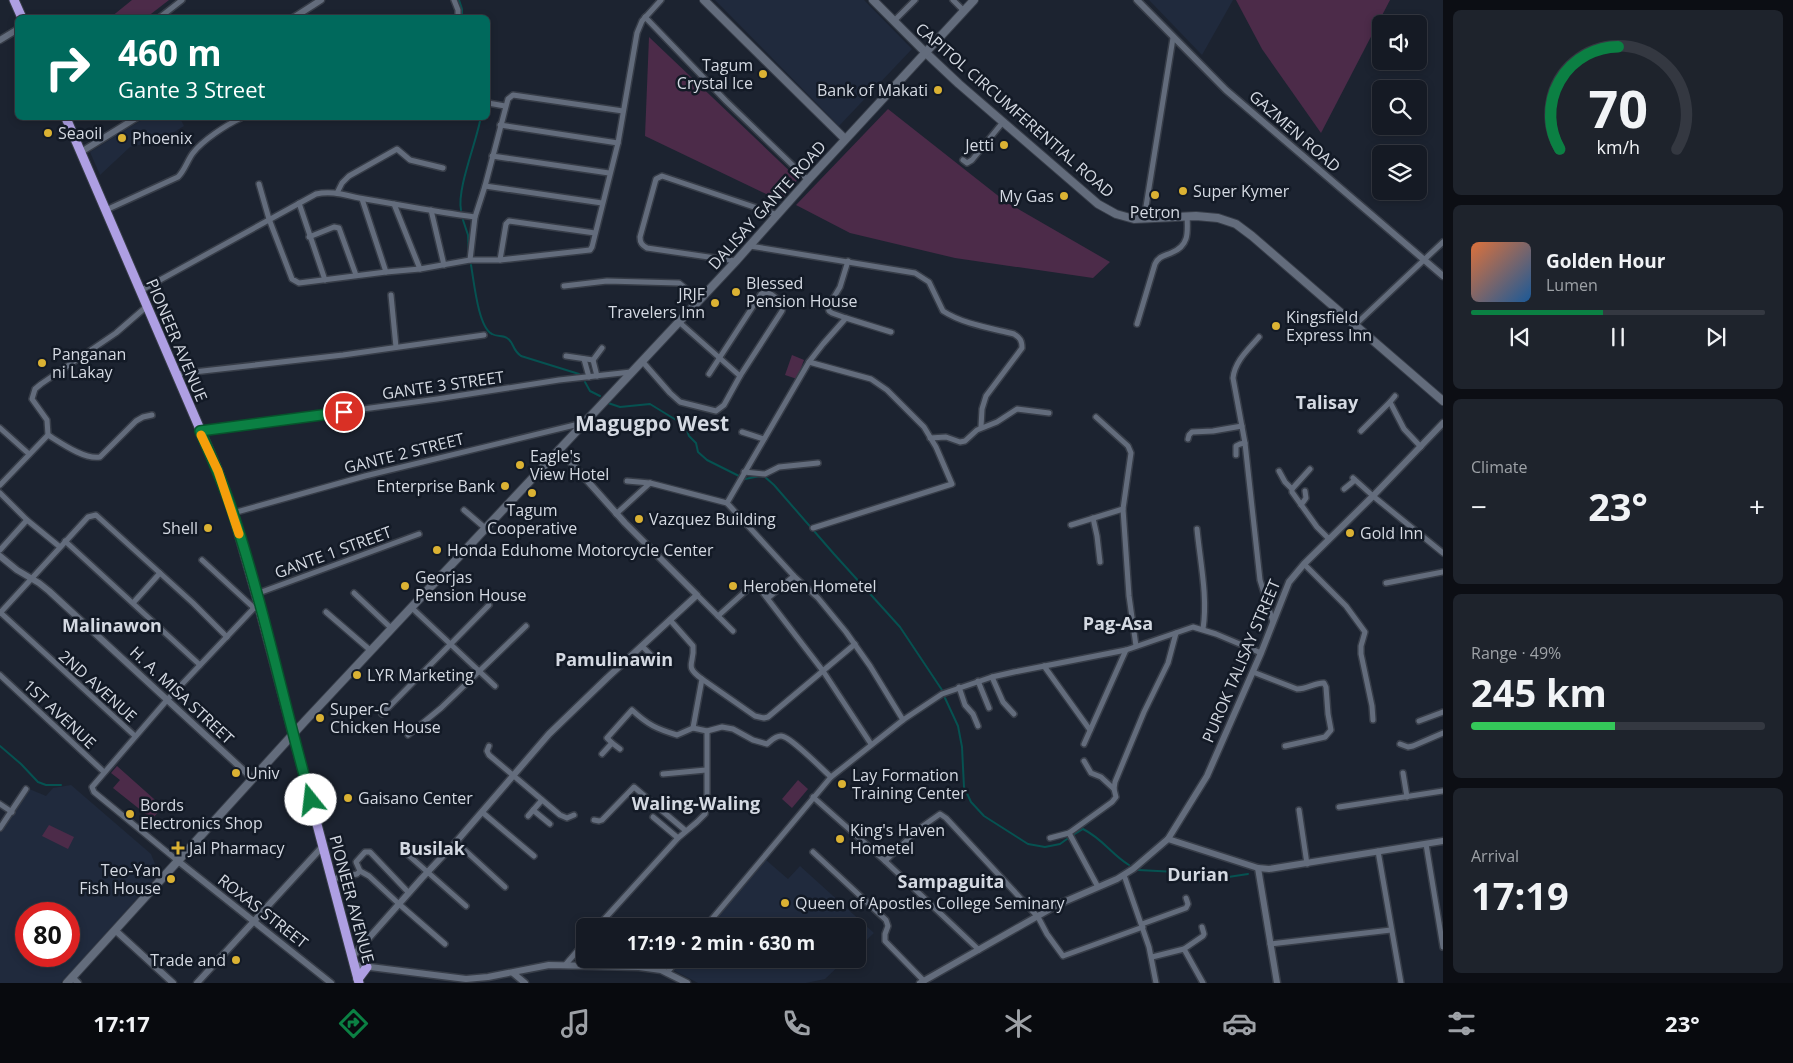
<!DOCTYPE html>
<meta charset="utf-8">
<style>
:root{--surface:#151a24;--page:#1e232c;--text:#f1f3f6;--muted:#9da1a6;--line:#343841;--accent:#0b8043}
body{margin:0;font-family:"Open Sans",sans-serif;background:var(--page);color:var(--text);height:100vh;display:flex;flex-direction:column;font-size:19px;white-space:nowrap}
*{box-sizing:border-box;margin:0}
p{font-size:16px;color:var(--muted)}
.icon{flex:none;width:28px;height:28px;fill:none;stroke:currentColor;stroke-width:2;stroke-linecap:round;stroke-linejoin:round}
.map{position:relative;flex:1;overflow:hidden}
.drawer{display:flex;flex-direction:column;gap:10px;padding:10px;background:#0c0e14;width:350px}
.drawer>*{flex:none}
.top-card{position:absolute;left:15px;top:15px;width:475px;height:105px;border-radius:8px;box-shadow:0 2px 8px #0003,0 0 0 1px var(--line);background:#00695c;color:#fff;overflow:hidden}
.fabs{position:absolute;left:1372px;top:15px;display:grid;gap:10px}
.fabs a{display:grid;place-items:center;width:55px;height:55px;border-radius:8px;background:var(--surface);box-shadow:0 2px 8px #0003,0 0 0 1px var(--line);font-size:25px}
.speed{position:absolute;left:15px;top:902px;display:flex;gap:10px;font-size:25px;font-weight:700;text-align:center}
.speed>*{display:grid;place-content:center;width:65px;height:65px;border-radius:50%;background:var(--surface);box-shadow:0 2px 8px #0003,0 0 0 1px var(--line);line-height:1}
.speed .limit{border:8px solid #d22;background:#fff;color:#111}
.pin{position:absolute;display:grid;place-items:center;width:42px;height:42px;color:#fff;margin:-21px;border:2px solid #fff;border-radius:50%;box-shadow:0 1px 5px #0007}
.me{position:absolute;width:55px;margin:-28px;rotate:344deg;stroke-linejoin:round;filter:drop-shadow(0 0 4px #0008)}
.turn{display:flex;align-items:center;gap:18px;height:105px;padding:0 20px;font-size:22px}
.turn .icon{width:65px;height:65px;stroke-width:2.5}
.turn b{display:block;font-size:35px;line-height:42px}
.big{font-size:38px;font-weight:700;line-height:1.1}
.drawer .card{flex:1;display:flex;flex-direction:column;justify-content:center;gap:8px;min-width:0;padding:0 18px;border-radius:8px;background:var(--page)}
.drawer .dial{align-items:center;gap:0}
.dial svg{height:130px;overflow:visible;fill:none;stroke:var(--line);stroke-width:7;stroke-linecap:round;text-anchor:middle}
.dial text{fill:var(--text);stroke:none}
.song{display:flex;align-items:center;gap:15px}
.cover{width:60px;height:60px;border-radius:8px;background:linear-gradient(135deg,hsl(20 70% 55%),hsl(210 70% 35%))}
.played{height:5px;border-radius:2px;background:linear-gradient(90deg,var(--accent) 45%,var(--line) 45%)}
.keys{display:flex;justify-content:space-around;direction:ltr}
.heat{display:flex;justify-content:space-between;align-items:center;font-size:28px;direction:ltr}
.charge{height:8px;border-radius:4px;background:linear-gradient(90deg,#34c759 49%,var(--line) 0)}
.trip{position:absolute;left:576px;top:918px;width:290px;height:50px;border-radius:8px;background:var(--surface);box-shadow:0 2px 8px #0003,0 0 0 1px var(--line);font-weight:700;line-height:50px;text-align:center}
.dock{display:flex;height:80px;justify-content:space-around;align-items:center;background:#080a0e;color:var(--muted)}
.dock .icon{width:35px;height:35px}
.dock .active{color:var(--accent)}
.dock b{font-size:22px;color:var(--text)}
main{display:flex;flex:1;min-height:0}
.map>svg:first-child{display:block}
.built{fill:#202a3d;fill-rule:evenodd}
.green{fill:#4c2b49}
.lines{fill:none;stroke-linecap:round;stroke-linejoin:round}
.stream{stroke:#065251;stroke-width:2}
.minor-casing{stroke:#373d48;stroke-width:8}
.tertiary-casing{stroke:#373d48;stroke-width:9}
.secondary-casing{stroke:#373d48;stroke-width:10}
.trunk-casing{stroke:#373d48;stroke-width:11}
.minor{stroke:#636c7c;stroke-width:5}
.tertiary{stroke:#636c7c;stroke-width:6}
.secondary{stroke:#636c7c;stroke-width:8}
.trunk{stroke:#ae9fe3;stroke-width:9}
.route-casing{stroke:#07532c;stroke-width:12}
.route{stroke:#0b8043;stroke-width:9}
.slow{stroke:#f59e0b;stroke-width:9}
.poi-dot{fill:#dbb233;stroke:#131a26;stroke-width:2}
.labels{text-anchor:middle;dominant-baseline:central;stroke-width:5;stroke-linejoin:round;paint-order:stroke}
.poi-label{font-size:16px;fill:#d4d9e2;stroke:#131a26;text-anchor:start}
.street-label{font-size:16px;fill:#d4d9e2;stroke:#131a26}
.neighbourhood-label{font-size:18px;font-weight:bold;fill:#d4d9e2;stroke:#131a26}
.district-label{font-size:21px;font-weight:bold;fill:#d4d9e2;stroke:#131a26}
</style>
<main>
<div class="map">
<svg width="1443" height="983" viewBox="0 0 1443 983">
<rect width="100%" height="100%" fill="#1c2330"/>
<!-- built -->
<g class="built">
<path d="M715 0H864L912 49 839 126Z"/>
<path d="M1149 0H1233L1202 55Z"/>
<path d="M145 118H180L184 126 161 140 130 147 100 175 90 152Z"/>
<path d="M71 785 151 854 159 874 61 983H0V832L12 814 27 788 46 796 53 788ZM26 914H69V956H26Z"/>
<path d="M766 860 788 879 800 866 874 933 858 948V926H710Z"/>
<path d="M682 959H846L825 979 806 983H698L673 970Z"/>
</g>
<!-- green -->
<g class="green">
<path d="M132 0H169L147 17H111Z"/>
<path d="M1236 0H1390L1321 133 1262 49Z"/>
<path d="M649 37 798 179 781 201 645 136Z"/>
<path d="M888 109 1006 202 1110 262 1093 278 955 258 850 233 796 205Z"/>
<path d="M792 355 804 360 797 379 785 375Z"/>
<path d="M117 766 163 807 152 819 113 788 120 780 111 773Z"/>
<path d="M798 780 808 789 792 808 782 799Z"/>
<path d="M49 825 74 837 68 849 42 836Z"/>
</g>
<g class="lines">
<!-- stream -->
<g class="stream">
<path d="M459 0 462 9V18"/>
<path d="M461 210C457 189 475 146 480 121L478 118H473"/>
<path d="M463 220 468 235 469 256"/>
<path d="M471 265C474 281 478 327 492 334 497 337 503 335 507 338 514 342 512 350 521 356L579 374"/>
<path d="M585 382 590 391 600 396"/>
<path d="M608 403 620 407 650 404 681 423 686 428 689 436 696 443 698 452 707 460 745 479 760 476 765 477 774 485 834 554 900 627 942 690"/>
<path d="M945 698 958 726 962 747 964 787 971 802 984 816 1028 844 1045 847 1060 844 1067 839"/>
<path d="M0 746 21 764 38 782 46 785H61"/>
<path d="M1073 835 1083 829C1103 839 1111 854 1129 865"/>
<path d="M1138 870 1177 872 1191 881H1202L1248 874"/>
</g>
<!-- minor casing -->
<g class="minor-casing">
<g id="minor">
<path d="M454 0 458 10V18"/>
<path d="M953 0 964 11"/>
<path d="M645 17 726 101 808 180"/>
<path d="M159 18 182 0"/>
<path d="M894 21 915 0"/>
<path d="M488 103 505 106"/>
<path d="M500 125 618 143"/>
<path d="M492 156 609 173"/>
<path d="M963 160 967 163 972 160 1003 122"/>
<path d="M259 184 269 219 292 279 299 283 386 272 420 269 470 260H500L590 250 592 247 618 143 637 33 642 21 661 0"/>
<path d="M485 186 602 203"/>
<path d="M337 193 342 183 349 176 397 149 410 160 443 168"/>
<path d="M362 199 386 272"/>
<path d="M299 203 325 280"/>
<path d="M394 204 420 269"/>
<path d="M106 210 178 177C185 170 187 161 193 153 203 140 226 125 241 118"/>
<path d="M431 210 444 265"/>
<path d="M1144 219 1173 38"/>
<path d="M309 237 334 227 339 228 356 275"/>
<path d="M750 246 915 273 929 282 943 311C963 324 990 328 1014 334 1020 338 1022 340 1022 348L986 396 982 409 981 427"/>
<path d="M470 260 475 217 485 186 508 99 513 95 623 111"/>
<path d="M500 260 506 224 509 221 595 233"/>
<path d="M736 261 647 248C642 245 640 243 640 237L656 179 662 176 778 215"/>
<path d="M564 286 607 281 679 283 700 300"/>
<path d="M140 291 316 194C333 190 347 196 365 199 401 205 438 212 475 217"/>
<path d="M391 295 396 347"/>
<path d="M846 318 832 313 829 311 828 307 840 287 848 261"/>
<path d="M679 322 740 376"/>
<path d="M1137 324 1155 264C1159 256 1164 256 1171 253 1189 246 1188 233 1187 216"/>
<path d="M1355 325 1443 242"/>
<path d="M1259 337C1248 350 1235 361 1233 378L1245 443 1260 580 1273 622"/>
<path d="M566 356 593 360 602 348"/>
<path d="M584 359 589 377"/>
<path d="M593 360 597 376"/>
<path d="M642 361 670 393 680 402 716 411 724 405 740 376 782 311 783 303 768 292 761 294 709 374"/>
<path d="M809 362 871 379 887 390 924 427 936 447 952 484 813 528"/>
<path d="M176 374 343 355 484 335"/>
<path d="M1395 396 1390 402 1391 404 1404 429 1421 447"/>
<path d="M1096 417 1128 446 1131 453 1123 509 1129 596 1136 646"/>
<path d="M0 428 29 454"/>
<path d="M200 431 437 399 559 380 631 372"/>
<path d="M1361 431 1390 402"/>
<path d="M742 432 764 439"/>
<path d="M48 435C61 443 85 460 100 457L136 421 143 417 152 415"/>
<path d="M930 438 946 437 960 442 965 441 977 430 997 422 1017 409 1049 413"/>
<path d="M1188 439 1189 435 1192 432 1213 431 1242 426"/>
<path d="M1236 455V446L1240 444 1245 443"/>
<path d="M1310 469 1292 489V492L1317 527 1329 539"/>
<path d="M1279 471 1285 482 1292 489"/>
<path d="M744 472 765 474 779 467 818 463"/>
<path d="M1353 478 1373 496 1443 553"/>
<path d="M627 481 650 483 727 503 794 576 818 598 846 632 870 666 903 720"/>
<path d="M0 485 48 435 47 420 32 399 35 389 41 384 116 333 146 307"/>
<path d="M1344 489 1355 480"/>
<path d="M0 493 27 520 60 547"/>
<path d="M727 503 809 362 823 344 846 318 891 332"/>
<path d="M1301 505 1306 498 1305 491"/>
<path d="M464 510 485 528"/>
<path d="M233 513 365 476 583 423"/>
<path d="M616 514 650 483"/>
<path d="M1093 518 1097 536 1100 562"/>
<path d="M1071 525 1123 509"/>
<path d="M1197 529C1200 561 1208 597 1203 629"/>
<path d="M65 541 200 665"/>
<path d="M0 550 27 520"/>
<path d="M202 560 254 608"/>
<path d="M1304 564 1346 606 1365 632 1361 646V654L1372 706 1373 720"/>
<path d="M1386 583 1443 572"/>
<path d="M354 593 391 628"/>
<path d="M256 594 419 534"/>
<path d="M697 595 733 631"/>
<path d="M768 598 794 576"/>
<path d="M133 603 160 573"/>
<path d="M411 607 495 686"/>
<path d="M326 612 370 650"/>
<path d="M0 613 88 517 96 515 193 603 227 637"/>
<path d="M1 613 135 736"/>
<path d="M718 616 749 588 755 586 760 589 823 671 871 744"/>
<path d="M670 620 693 646C695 665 683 665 702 679L693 728"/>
<path d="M642 646 661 665"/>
<path d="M1044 666 1090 730"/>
<path d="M1253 672 1297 689C1307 689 1317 682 1324 683L1326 687 1328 714 1331 730 1325 737 1285 746"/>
<path d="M0 675 104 772"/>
<path d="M992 677 1003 702 1014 714"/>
<path d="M702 679 755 716 764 718 768 717 855 644"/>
<path d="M978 681 989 708"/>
<path d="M959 687 965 705 973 714 978 726"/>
<path d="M382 714 489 605"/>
<path d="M1419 721 1443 712"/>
<path d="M408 735 441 708 526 626"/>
<path d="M612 743 620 749"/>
<path d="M1084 744 1126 650"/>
<path d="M1400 744 1408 747 1413 746 1443 733"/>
<path d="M489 746 487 751 489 755 560 815 567 818 574 815"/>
<path d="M602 754 612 743 607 738 632 710C648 725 657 729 677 735L693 728 707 731 722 727 733 729 753 740 767 744C771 741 775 736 781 736 790 736 822 769 831 777"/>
<path d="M1084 761 1091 773 1101 777 1114 789"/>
<path d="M1403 773 1407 797"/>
<path d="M663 774 706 770"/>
<path d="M813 797 885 861 979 950"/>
<path d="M0 804 12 812"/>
<path d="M1339 807 1443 791"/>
<path d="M533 810 550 824"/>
<path d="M1299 810 1307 864"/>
<path d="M482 812 534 856"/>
<path d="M528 816 542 800"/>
<path d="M653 817 678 838"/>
<path d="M594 820 599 821 602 820 634 787 686 831"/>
<path d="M0 828 26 789"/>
<path d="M1050 838 1069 833"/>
<path d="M456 842 505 887"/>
<path d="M1426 844 1443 947"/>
<path d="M1378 851 1401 983"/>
<path d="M813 852 886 920 888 926 885 934V941L924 981"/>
<path d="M406 853 466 906"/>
<path d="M178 861 94 792 92 787 167 700 254 608 260 607"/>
<path d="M885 861 920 828 940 814 946 818 1038 917 1047 934 1063 956 1143 927"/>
<path d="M1124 875 1149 947 1156 983"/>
<path d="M332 879 357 874 360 871"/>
<path d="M1098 887 1069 833 1112 802 1116 797 1114 789 1115 782 1144 712 1168 663 1176 633"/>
<path d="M409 893 370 852H365L356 862 360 871 369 876 399 904 445 944"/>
<path d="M1142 924 1186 908 1188 904 1186 898"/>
<path d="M598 926 678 838 697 822 705 814 707 801V731"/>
<path d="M706 926 831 777 903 720 942 694 992 677 1014 672 1126 650 1193 627 1216 634 1261 653"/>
<path d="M1270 944 1391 930"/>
<path d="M1184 949 1203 983"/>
<path d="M1152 957 1184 949 1203 936 1204 934 1202 927"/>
<path d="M566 964 585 942"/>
<path d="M667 973 678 959"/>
</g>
</g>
<!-- tertiary casing -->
<g class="tertiary-casing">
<g id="tertiary">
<path d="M1137 0 1226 90 1443 276"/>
<path d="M293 18 321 0"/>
<path d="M0 40 18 29"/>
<path d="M81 152 136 118"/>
<path d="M0 556 17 570 39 583 49 591 253 779"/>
<path d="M1168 839 1258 868 1269 869 1443 841"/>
<path d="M178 861 331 983"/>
<path d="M1258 868 1277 983"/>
<path d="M115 930 173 983"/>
<path d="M352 957 422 878 456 842 549 734 607 678 697 595 625 523 559 449"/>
<path d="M354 965 466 979 488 977 549 965 639 967 661 970 687 983"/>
<path d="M513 973 525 983"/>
<path d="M72 977 78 983"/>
<path d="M197 983 323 846"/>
<path d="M920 983 1059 904 1117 879 1133 869 1168 839 1207 776 1261 653 1289 582 1304 564 1373 496 1443 423"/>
</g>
</g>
<!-- secondary casing -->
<g class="secondary-casing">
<g id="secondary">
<path d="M704 0 845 139"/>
<path d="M873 0 926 53 959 84 1098 204 1116 214 1134 219 1196 216 1218 218 1236 224 1252 236 1443 401"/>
<path d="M67 983 305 721 736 261 808 180 974 0"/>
</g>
</g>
<!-- trunk casing -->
<g class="trunk-casing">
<g id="trunk">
<path d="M14 0 22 18"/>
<path d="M66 118 218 471 233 513 256 594 359 983"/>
<path d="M358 979 367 967"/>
</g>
</g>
<!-- minor -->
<use href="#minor" class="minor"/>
<!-- tertiary -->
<use href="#tertiary" class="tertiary"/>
<!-- secondary -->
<use href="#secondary" class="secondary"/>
<!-- trunk -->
<use href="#trunk" class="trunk"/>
</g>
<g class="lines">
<!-- route casing -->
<g class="route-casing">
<path id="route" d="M311 800C284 705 264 607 233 513 224 485 212 458 200 431L344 412"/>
</g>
<!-- route -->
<use href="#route" class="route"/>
<!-- slow -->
<path class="slow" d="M201 435 218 471 239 534"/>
</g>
<!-- markers -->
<g class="poi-dot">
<circle cx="763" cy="74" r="5"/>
<circle cx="938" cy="90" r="5"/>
<circle cx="48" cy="133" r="5"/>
<circle cx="122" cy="138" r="5"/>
<circle cx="1004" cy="145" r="5"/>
<circle cx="1183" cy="191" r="5"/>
<circle cx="1155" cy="195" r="5"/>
<circle cx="1064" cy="196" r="5"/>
<circle cx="736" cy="292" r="5"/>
<circle cx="715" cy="303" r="5"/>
<circle cx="1276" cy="326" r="5"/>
<circle cx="42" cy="363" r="5"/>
<circle cx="520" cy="465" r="5"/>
<circle cx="505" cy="486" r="5"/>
<circle cx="532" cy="493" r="5"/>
<circle cx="639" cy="519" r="5"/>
<circle cx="208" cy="528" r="5"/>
<circle cx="1350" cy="533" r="5"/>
<circle cx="437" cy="550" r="5"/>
<circle cx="405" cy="586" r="5"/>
<circle cx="733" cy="586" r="5"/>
<circle cx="357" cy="675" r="5"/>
<circle cx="320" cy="718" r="5"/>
<circle cx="236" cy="773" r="5"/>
<circle cx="842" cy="784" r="5"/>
<circle cx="348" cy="798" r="5"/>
<circle cx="130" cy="814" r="5"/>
<circle cx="840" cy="839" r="5"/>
<path d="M175.5 840.5h5v5h5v5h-5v5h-5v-5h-5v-5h5z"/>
<circle cx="171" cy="879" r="5"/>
<circle cx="785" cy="903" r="5"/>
<circle cx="236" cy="960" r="5"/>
</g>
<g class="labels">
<!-- poi labels -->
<g class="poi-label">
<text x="753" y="65" text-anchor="end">Tagum<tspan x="753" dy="18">Crystal Ice</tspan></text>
<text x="928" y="90" text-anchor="end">Bank of Makati</text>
<text x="58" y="133">Seaoil</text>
<text x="132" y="138">Phoenix</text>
<text x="994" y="145" text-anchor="end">Jetti</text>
<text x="1193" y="191">Super Kymer</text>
<text x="1054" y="196" text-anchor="end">My Gas</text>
<text x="1155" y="212" text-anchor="middle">Petron</text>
<text x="746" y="283">Blessed<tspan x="746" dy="18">Pension House</tspan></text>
<text x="705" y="294" text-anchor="end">JRJF<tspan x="705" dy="18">Travelers Inn</tspan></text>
<text x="1286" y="317">Kingsfield<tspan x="1286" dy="18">Express Inn</tspan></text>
<text x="52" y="354">Panganan<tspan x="52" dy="18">ni Lakay</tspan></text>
<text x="530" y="456">Eagle's<tspan x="530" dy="18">View Hotel</tspan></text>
<text x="495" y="486" text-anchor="end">Enterprise Bank</text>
<text x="532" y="510" text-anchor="middle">Tagum<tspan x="532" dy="18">Cooperative</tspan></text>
<text x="649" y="519">Vazquez Building</text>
<text x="198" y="528" text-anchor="end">Shell</text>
<text x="1360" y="533">Gold Inn</text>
<text x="447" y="550">Honda Eduhome Motorcycle Center</text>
<text x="415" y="577">Georjas<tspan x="415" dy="18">Pension House</tspan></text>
<text x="743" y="586">Heroben Hometel</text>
<text x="367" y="675">LYR Marketing</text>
<text x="330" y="709">Super-C<tspan x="330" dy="18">Chicken House</tspan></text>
<text x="246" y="773">Univ</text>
<text x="852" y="775">Lay Formation<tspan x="852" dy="18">Training Center</tspan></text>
<text x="358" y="798">Gaisano Center</text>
<text x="140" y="805">Bords<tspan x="140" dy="18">Electronics Shop</tspan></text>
<text x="850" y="830">King's Haven<tspan x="850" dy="18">Hometel</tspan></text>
<text x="189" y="848">Jal Pharmacy</text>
<text x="161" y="870" text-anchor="end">Teo-Yan<tspan x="161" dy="18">Fish House</tspan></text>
<text x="795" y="903">Queen of Apostles College Seminary</text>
<text x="226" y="960" text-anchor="end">Trade and</text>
</g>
<!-- street labels -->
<g class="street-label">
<text transform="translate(1015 110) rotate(41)">CAPITOL CIRCUMFERENTIAL ROAD</text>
<text transform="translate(1295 131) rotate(41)">GAZMEN ROAD</text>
<text transform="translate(767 205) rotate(-48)">DALISAY GANTE ROAD</text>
<text transform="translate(177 340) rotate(67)">PIONEER AVENUE</text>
<text transform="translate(443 385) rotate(-8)">GANTE 3 STREET</text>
<text transform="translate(404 453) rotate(-14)">GANTE 2 STREET</text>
<text transform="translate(333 552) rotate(-20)">GANTE 1 STREET</text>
<text transform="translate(1241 661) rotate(-67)">PUROK TALISAY STREET</text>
<text transform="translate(98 686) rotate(42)">2ND AVENUE</text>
<text transform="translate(182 695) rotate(43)">H. A. MISA STREET</text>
<text transform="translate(60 714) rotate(43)">1ST AVENUE</text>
<text transform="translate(352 899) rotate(75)">PIONEER AVENUE</text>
<text transform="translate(263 911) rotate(38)">ROXAS STREET</text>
</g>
<!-- neighbourhood labels -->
<g class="neighbourhood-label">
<text x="1327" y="402">Talisay</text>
<text x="1118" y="623">Pag-Asa</text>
<text x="112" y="625">Malinawon</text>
<text x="614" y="659">Pamulinawin</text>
<text x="696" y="803">Waling-Waling</text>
<text x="432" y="848">Busilak</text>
<text x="1198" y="874">Durian</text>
<text x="951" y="881">Sampaguita</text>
</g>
<!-- district labels -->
<g class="district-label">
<text x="652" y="423">Magugpo West</text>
</g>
</g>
</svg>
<div class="fabs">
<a><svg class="icon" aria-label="sound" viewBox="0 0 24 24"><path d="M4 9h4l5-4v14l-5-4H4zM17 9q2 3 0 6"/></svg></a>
<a><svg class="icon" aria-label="search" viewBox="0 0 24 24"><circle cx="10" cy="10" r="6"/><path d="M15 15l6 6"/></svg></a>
<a><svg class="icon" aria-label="layers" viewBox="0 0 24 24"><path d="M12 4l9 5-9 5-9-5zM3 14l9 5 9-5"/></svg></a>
</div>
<div class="speed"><div class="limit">80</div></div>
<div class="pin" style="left:344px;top:412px;background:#d93025"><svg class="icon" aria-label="arrive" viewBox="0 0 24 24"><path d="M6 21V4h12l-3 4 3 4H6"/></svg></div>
<svg class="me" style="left:311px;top:800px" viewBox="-20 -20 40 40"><circle r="19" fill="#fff"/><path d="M0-13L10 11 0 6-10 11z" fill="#0b8043"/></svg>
<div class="trip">17:19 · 2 min · 630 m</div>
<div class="top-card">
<div class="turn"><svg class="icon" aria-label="right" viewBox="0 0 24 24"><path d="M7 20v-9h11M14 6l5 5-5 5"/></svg><div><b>460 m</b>Gante 3 Street</div></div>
</div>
</div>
<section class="drawer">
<div class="card dial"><svg viewBox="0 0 100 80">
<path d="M14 69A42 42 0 1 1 86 69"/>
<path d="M14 69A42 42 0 0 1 50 6" stroke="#0b8043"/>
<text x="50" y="56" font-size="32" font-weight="700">70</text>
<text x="50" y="72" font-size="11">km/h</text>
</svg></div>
<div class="card">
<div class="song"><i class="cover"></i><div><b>Golden Hour</b><p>Lumen</p></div></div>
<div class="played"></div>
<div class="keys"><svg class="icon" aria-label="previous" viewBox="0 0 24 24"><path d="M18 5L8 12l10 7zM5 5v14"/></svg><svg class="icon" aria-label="pause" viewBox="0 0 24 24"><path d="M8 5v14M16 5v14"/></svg><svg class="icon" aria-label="next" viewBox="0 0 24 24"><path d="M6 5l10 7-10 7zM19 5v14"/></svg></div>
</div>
<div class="card"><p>Climate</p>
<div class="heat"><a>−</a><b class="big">23°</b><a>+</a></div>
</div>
<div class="card"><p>Range · 49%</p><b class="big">245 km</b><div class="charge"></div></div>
<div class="card"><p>Arrival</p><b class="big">17:19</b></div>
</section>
</main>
<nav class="dock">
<b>17:17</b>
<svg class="icon active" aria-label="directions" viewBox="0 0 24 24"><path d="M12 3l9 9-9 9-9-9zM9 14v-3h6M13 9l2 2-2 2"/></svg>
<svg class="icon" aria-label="music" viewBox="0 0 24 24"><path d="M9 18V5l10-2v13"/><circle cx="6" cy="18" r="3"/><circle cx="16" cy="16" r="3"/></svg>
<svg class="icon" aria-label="phone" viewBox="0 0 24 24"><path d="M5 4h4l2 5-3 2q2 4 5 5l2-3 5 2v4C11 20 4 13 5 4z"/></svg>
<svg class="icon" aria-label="climate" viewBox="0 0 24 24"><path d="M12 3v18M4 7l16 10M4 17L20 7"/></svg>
<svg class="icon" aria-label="car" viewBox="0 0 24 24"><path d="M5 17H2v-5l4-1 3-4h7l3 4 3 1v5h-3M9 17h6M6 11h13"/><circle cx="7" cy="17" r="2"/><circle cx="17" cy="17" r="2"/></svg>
<svg class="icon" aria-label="filters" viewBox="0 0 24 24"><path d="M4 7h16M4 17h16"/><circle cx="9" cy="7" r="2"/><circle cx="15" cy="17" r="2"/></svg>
<b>23°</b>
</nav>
